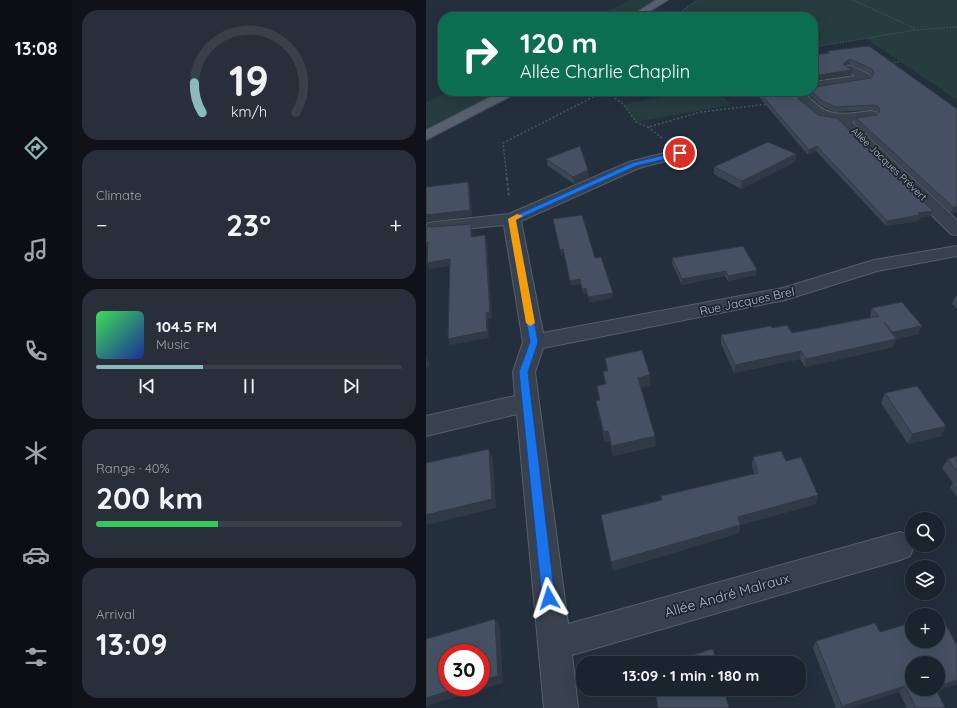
<!DOCTYPE html>
<meta charset="utf-8">
<style>
:root{--surface:#1b232e;--page:#282f3a;--text:#f1f3f6;--muted:#a0a4aa;--line:#39404a;--accent:#8bbbb9}
body{margin:0;font-family:Quicksand,sans-serif;background:var(--page);color:var(--text);height:100vh;display:flex;flex-direction:column;font-size:15px;white-space:nowrap}
*{box-sizing:border-box;margin:0}
p{font-size:13px;color:var(--muted)}
.icon{flex:none;width:22px;height:22px;fill:none;stroke:currentColor;stroke-width:2;stroke-linecap:round;stroke-linejoin:round}
.map{position:relative;flex:1;overflow:hidden}
.sheet{display:flex;flex-direction:column;gap:10px;padding:10px;background:#0f1319;width:354px}
.sheet>*{flex:none}
.guide{position:absolute;left:12px;top:12px;width:380px;height:84px;border-radius:16px;box-shadow:0 4px 16px #0002,0 0 0 1px var(--line);background:#0b6e4f;color:#fff;overflow:hidden}
.tools{position:absolute;left:479px;top:512px;display:grid;gap:8px}
.tools a{display:grid;place-items:center;width:40px;height:40px;border-radius:50%;background:var(--surface);box-shadow:0 4px 16px #0002,0 0 0 1px var(--line);font-size:20px}
.speed{position:absolute;left:12px;top:644px;display:flex;gap:8px;font-size:20px;font-weight:700;text-align:center}
.speed>*{display:grid;place-content:center;width:52px;height:52px;border-radius:50%;background:var(--surface);box-shadow:0 4px 16px #0002,0 0 0 1px var(--line);line-height:1}
.speed .limit{border:6px solid #d22;background:#fff;color:#111}
.pin{position:absolute;display:grid;place-items:center;width:34px;height:34px;color:#fff;margin:-17px;border:2px solid #fff;border-radius:50%;box-shadow:0 1px 4px #0007}
.me{position:absolute;width:44px;margin:-22px;rotate:354deg;stroke-linejoin:round;filter:drop-shadow(0 0 3px #0008)}
.turn{display:flex;align-items:center;gap:14px;height:84px;padding:0 16px;font-size:18px}
.turn .icon{width:52px;height:52px;stroke-width:2.5}
.turn b{display:block;font-size:28px;line-height:34px}
.big{font-size:30px;font-weight:800;line-height:1.1}
.sheet .card{flex:1;display:flex;flex-direction:column;justify-content:center;gap:6px;min-width:0;padding:0 14px;border-radius:16px;background:var(--page)}
.sheet .dial{align-items:center;gap:0}
.dial svg{height:104px;overflow:visible;fill:none;stroke:var(--line);stroke-width:7;stroke-linecap:round;text-anchor:middle}
.dial text{fill:var(--text);stroke:none}
.song{display:flex;align-items:center;gap:12px}
.cover{width:48px;height:48px;border-radius:6px;background:linear-gradient(135deg,hsl(130 70% 55%),hsl(230 70% 35%))}
.played{height:4px;border-radius:2px;background:linear-gradient(90deg,var(--accent) 35%,var(--line) 35%)}
.keys{display:flex;justify-content:space-around;direction:ltr}
.heat{display:flex;justify-content:space-between;align-items:center;font-size:22px;direction:ltr}
.charge{height:6px;border-radius:3px;background:linear-gradient(90deg,#34c759 40%,var(--line) 0)}
.trip{position:absolute;left:150px;top:656px;width:230px;height:40px;border-radius:16px;background:var(--surface);box-shadow:0 4px 16px #0002,0 0 0 1px var(--line);font-weight:800;line-height:40px;text-align:center}
main{display:flex;flex:1;min-height:0}
.menu{display:flex;flex-direction:column;width:72px;justify-content:space-around;align-items:center;background:#0b0e12;color:var(--muted)}
.menu .icon{width:28px;height:28px}
.menu .active{color:var(--accent)}
.menu b{font-size:18px;color:var(--text)}
.map>svg:first-child{display:block}
.green{fill:#263c3f}
.lines{fill:none;stroke-linecap:round;stroke-linejoin:round}
.minor-casing{stroke:#565f6c;stroke-width:2}
.major-casing{stroke:#414a57;stroke-width:2}
.path-far2{stroke:#44595c;stroke-width:1;stroke-dasharray:1.5 1.5;stroke-linecap:butt}
.path-far1{stroke:#44595c;stroke-width:1.5;stroke-dasharray:2 2;stroke-linecap:butt}
.path{stroke:#44595c;stroke-width:2;stroke-dasharray:2.5 2.5;stroke-linecap:butt}
.minor{fill:#38414e;fill-rule:evenodd}
.major{fill:#56606e;fill-rule:evenodd}
.wall{fill:#3b4654}
.shaded-wall{fill:#303945}
.building{fill:#455162;stroke:#303945}
.route{fill:#1a73e8;stroke:#114b97}
.slow{fill:#f59e0b}
.labels{text-anchor:middle;dominant-baseline:central;stroke-width:3.5;stroke-linejoin:round;paint-order:stroke}
.far-street-label{font-size:10px;fill:#b4bcc9;stroke:#1d2633}
.street-label{font-size:12px;fill:#b4bcc9;stroke:#1d2633}
.near-street-label{font-size:14px;fill:#b4bcc9;stroke:#1d2633}
</style>
<main>
<nav class="menu">
<b>13:08</b>
<svg class="icon active" aria-label="directions" viewBox="0 0 24 24"><path d="M12 3l9 9-9 9-9-9zM9 14v-3h6M13 9l2 2-2 2"/></svg>
<svg class="icon" aria-label="music" viewBox="0 0 24 24"><path d="M9 18V5l10-2v13"/><circle cx="6" cy="18" r="3"/><circle cx="16" cy="16" r="3"/></svg>
<svg class="icon" aria-label="phone" viewBox="0 0 24 24"><path d="M5 4h4l2 5-3 2q2 4 5 5l2-3 5 2v4C11 20 4 13 5 4z"/></svg>
<svg class="icon" aria-label="climate" viewBox="0 0 24 24"><path d="M12 3v18M4 7l16 10M4 17L20 7"/></svg>
<svg class="icon" aria-label="car" viewBox="0 0 24 24"><path d="M5 17H2v-5l4-1 3-4h7l3 4 3 1v5h-3M9 17h6M6 11h13"/><circle cx="7" cy="17" r="2"/><circle cx="17" cy="17" r="2"/></svg>
<svg class="icon" aria-label="filters" viewBox="0 0 24 24"><path d="M4 7h16M4 17h16"/><circle cx="9" cy="7" r="2"/><circle cx="15" cy="17" r="2"/></svg>
</nav>
<section class="sheet">
<div class="card dial"><svg viewBox="0 0 100 80">
<path d="M14 69A42 42 0 1 1 86 69"/>
<path d="M14 69A42 42 0 0 1 8 46" stroke="#8bbbb9"/>
<text x="50" y="56" font-size="32" font-weight="700">19</text>
<text x="50" y="72" font-size="11">km/h</text>
</svg></div>
<div class="card"><p>Climate</p>
<div class="heat"><a>−</a><b class="big">23°</b><a>+</a></div>
</div>
<div class="card">
<div class="song"><i class="cover"></i><div><b>104.5 FM</b><p>Music</p></div></div>
<div class="played"></div>
<div class="keys"><svg class="icon" aria-label="previous" viewBox="0 0 24 24"><path d="M18 5L8 12l10 7zM5 5v14"/></svg><svg class="icon" aria-label="pause" viewBox="0 0 24 24"><path d="M8 5v14M16 5v14"/></svg><svg class="icon" aria-label="next" viewBox="0 0 24 24"><path d="M6 5l10 7-10 7zM19 5v14"/></svg></div>
</div>
<div class="card"><p>Range · 40%</p><b class="big">200 km</b><div class="charge"></div></div>
<div class="card"><p>Arrival</p><b class="big">13:09</b></div>
</section>
<div class="map">
<svg width="531" height="708" viewBox="0 0 531 708">
<rect width="100%" height="100%" fill="#242f3e"/>
<!-- green -->
<g class="green">
<path d="M204 0H237L207 17H170Z"/>
<path d="M272 0H531V100L439 38 387 47V17H246Z"/>
<path d="M24 91H85L0 136V102Z"/>
<path d="M274 91H291L305 105 210 122 197 104Z"/>
</g>
<g class="lines">
<!-- minor casing -->
<g class="minor-casing">
<g id="minor">
<path d="M424 65 444 75 446 78 444 81 387 90V82L429 76 418 68Z"/>
<path d="M366 91H378C400 119 413 115 445 111L450 112 452 115 450 118 426 122 531 220V235L525 234 411 122 392 119 373 102Z"/>
<path d="M254 149 259 150 261 153 259 156 213 168 95 221 117 333 357 288 448 260 531 246V256L451 271 359 300 117 348 109 372 142 624 474 532 484 536 486 545 488 546 484 556 474 560 146 655 152 708H118L91 414 0 436V416L89 396 87 372 97 342 78 225 8 232 2 231 0 226 2 223 8 222 83 214 203 162Z"/>
</g>
</g>
<!-- major casing -->
<g class="major-casing">
<g id="major">
<path d="M230 0H242L215 17H203Z"/>
<path d="M76 91H91L89 94 0 140V130Z"/>
</g>
</g>
<!-- path-far2 -->
<g class="path-far2">
<path d="M427 0 490 29"/>
<path d="M320 13 326 17"/>
<path d="M251 14 272 0"/>
<path d="M178 17 190 10"/>
<path d="M387 47 490 30 531 27"/>
<path d="M465 63 474 62"/>
</g>
<!-- path-far1 -->
<g class="path-far1">
<path d="M179 91 197 104 210 122 222 127"/>
<path d="M236 138 222 127 275 112 342 104"/>
<path d="M81 179 77 143 179 91"/>
</g>
<!-- path -->
<path class="path" d="M81 178 83 198"/>
<!-- minor -->
<use href="#minor" class="minor"/>
<!-- major -->
<use href="#major" class="major"/>
</g>
<!-- wall -->
<g class="wall">
<path d="M443 46 531 212 525 213 429 123 430 118 451 115 452 114 451 111 445 110 408 112 394 105 380 91H387L388 87 445 78 446 76 445 74 423 64 420 66 426 70 425 75 387 81V55L401 54V51Z"/>
<path d="M328 91H369L372 98 505 216 494 218 493 221 460 226 390 151 382 155Z"/>
<path d="M370 154 369 162 315 189 288 174V167Z"/>
<path d="M120 159 162 170 163 178 148 184 122 166Z"/>
<path d="M246 258 330 275 302 281 299 276 256 285 246 263Z"/>
<path d="M531 296V309L526 304 529 297Z"/>
<path d="M446 308 492 334 470 339 467 347 379 367 374 359 308 373 295 344V335L366 333 445 317 444 316Z"/>
<path d="M179 358 224 385 214 387 230 446 187 456 184 441 179 442 170 401 174 400 171 386 179 385 177 371H181Z"/>
<path d="M459 393 520 426 515 436 482 444 455 403Z"/>
<path d="M531 456V497L524 487 527 483 516 468 522 459Z"/>
<path d="M327 457 360 461 390 504 314 525 313 533 187 571 235 500V496L328 474 326 466Z"/>
<path d="M454 632 483 636 531 684 511 691 519 708H481L473 692 423 708H410L387 648 390 641Z"/>
</g>
<!-- shaded-wall -->
<g class="shaded-wall">
<path d="M424 59 423 64 417 68V64Z"/>
<path d="M426 70 425 75 387 81V76Z"/>
<path d="M391 146 390 151 382 155 383 150Z"/>
<path d="M370 154 369 162 315 189 316 181Z"/>
<path d="M162 170 163 178 148 184 147 177Z"/>
<path d="M42 182 44 187 46 216 2 222 0 224V215Z"/>
<path d="M527 207H531V212L525 213Z"/>
<path d="M507 211 505 216 494 218 493 221 460 226 461 221 492 213Z"/>
<path d="M45 224 46 230 47 243 45 237Z"/>
<path d="M59 235 61 241 66 318 62 319 63 338 24 345 22 339Z"/>
<path d="M2 242 4 248 0 249V243Z"/>
<path d="M137 249 138 255H135L134 250Z"/>
<path d="M24 259 27 265 3 269 1 263Z"/>
<path d="M331 270 330 275 302 281V276Z"/>
<path d="M300 271 299 276 256 285V279Z"/>
<path d="M154 279 155 284 145 286 144 281Z"/>
<path d="M160 288 161 294H157L156 289Z"/>
<path d="M187 293V298L163 303 162 297Z"/>
<path d="M496 326 492 334 463 341 466 332Z"/>
<path d="M470 339 467 347 379 367 380 359Z"/>
<path d="M375 351 374 359 308 373 309 365Z"/>
<path d="M0 356 4 365 0 368Z"/>
<path d="M224 375V385L213 388 212 378Z"/>
<path d="M520 426 515 436 482 444 486 434Z"/>
<path d="M182 431 184 441 179 442 178 432Z"/>
<path d="M229 436 230 446 187 456 186 446Z"/>
<path d="M63 449 67 459 70 508 0 525V515Z"/>
<path d="M392 495 390 504 314 525 313 533 187 571 185 562 312 517Z"/>
<path d="M69 619 74 627 77 683 0 706V698L36 687H55V681Z"/>
<path d="M531 680V684L503 693 507 689H512V686Z"/>
<path d="M479 686 473 692 423 708H414L416 706Z"/>
</g>
<!-- building -->
<g class="building">
<path d="M443 46 531 109V207H527L430 118 451 115 454 111 452 106 446 105 409 107 395 100 385 91H387V86L388 87 445 78 448 73 446 69 424 59 417 64 426 70 387 76V55L404 53 401 51Z"/>
<path d="M332 91H369L372 98 392 115 411 118 507 211 492 213 494 215 461 221 391 146 383 150Z"/>
<path d="M342 142 370 154 316 181 288 167Z"/>
<path d="M154 146 162 170 147 177 120 159Z"/>
<path d="M42 182 44 210 0 215V187Z"/>
<path d="M156 215 169 258 175 257 187 293 162 297 160 288 156 289 154 279 144 281 137 249 134 250 127 219Z"/>
<path d="M45 224V237L59 235 64 312 60 313 61 331 22 339 24 259 1 263 2 242 0 243V226L5 227Z"/>
<path d="M317 246 331 270 302 276 300 271 256 279 246 258Z"/>
<path d="M476 302 496 326 466 332 458 322 470 339 380 359 375 351 309 365 295 335 345 326 346 328 361 325 366 333 453 316 446 308Z"/>
<path d="M216 350 224 375 212 378 229 436 186 446 182 431 178 432 170 401 174 400 171 386 180 384 177 371H182L179 358Z"/>
<path d="M491 386 520 426 486 434 459 393Z"/>
<path d="M63 449 66 499 0 515V463Z"/>
<path d="M355 451 360 461 375 457 392 495 312 517 314 525 185 562 175 515 236 500 235 496 332 473 327 457Z"/>
<path d="M531 456V472L522 459Z"/>
<path d="M69 619 72 676 55 681V653H21V687H36L0 698V639Z"/>
<path d="M449 623 454 632 478 625 483 636 486 635V641H512V628L520 625 531 645V680L512 686V663H486V689H510L519 708H490L479 686 416 706 390 641Z"/>
<path d="M287 649 291 663H239Z"/>
<path d="M236 689H298L303 708H232L230 697 237 694Z"/>
</g>
<!-- route -->
<path class="route" d="M254 151 257 152V155L210 166 90 220 112 342 102 372 129 598 127 603 123 605 118 603 116 598 93 372 104 342 82 219 206 163Z"/>
<!-- slow -->
<path class="slow" d="M91 214 97 216 90 220 109 323 104 326 100 323 82 219Z"/>
<g class="labels">
<!-- far-street labels -->
<g class="far-street-label">
<text transform="translate(463 164) rotate(44)">Allée Jacques Prévert</text>
</g>
<!-- street labels -->
<g class="street-label">
<text transform="translate(321 301) rotate(-12)">Rue Jacques Brel</text>
</g>
<!-- near-street labels -->
<g class="near-street-label">
<text transform="translate(301 595) rotate(-16)">Allée André Malraux</text>
</g>
</g>
</svg>
<div class="tools">
<a><svg class="icon" aria-label="search" viewBox="0 0 24 24"><circle cx="10" cy="10" r="6"/><path d="M15 15l6 6"/></svg></a>
<a><svg class="icon" aria-label="layers" viewBox="0 0 24 24"><path d="M12 4l9 5-9 5-9-5zM3 14l9 5 9-5"/></svg></a>
<a>+</a>
<a>−</a>
</div>
<div class="speed"><div class="limit">30</div></div>
<div class="pin" style="left:254px;top:153px;background:#d93025"><svg class="icon" aria-label="arrive" viewBox="0 0 24 24"><path d="M6 21V4h12l-3 4 3 4H6"/></svg></div>
<svg class="me" style="left:123px;top:598px" viewBox="-20 -20 40 40"><path d="M0-17L14 15 0 8-14 15z" fill="#1a73e8" stroke="#fff" stroke-width="4"/></svg>
<div class="trip">13:09 · 1 min · 180 m</div>
<div class="guide">
<div class="turn"><svg class="icon" aria-label="right" viewBox="0 0 24 24"><path d="M7 20v-9h11M14 6l5 5-5 5"/></svg><div><b>120 m</b>Allée Charlie Chaplin</div></div>
</div>
</div>
</main>
